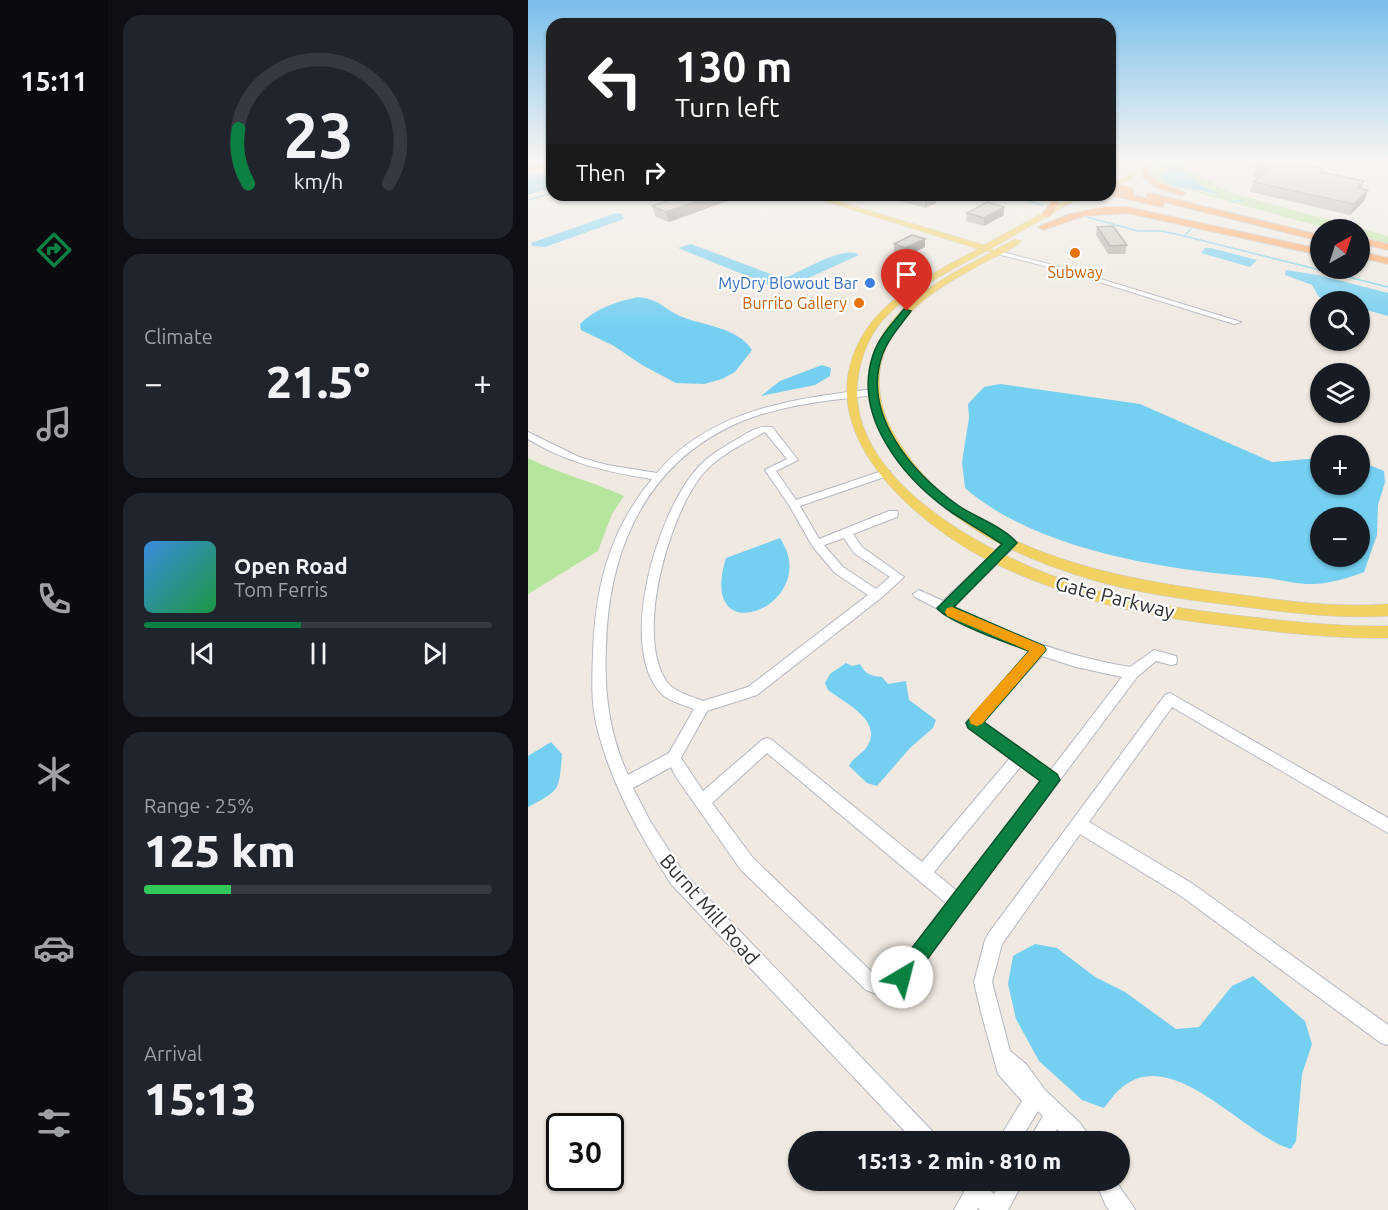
<!DOCTYPE html>
<meta charset="utf-8">
<style>
:root{--surface:#171b24;--page:#20242c;--text:#f1f3f6;--muted:#9ea1a6;--line:#363941;--accent:#0b8043}
body{margin:0;font-family:Ubuntu,sans-serif;background:var(--page);color:var(--text);height:100vh;display:flex;flex-direction:column;font-size:22px;white-space:nowrap}
*{box-sizing:border-box;margin:0}
p{font-size:20px;color:var(--muted)}
.icon{flex:none;width:33px;height:33px;fill:none;stroke:currentColor;stroke-width:2;stroke-linecap:round;stroke-linejoin:round}
.map{position:relative;flex:1;overflow:hidden}
.details{display:flex;flex-direction:column;gap:15px;padding:15px;background:#0d0f14;width:420px}
.details>*{flex:none}
.hud{position:absolute;left:18px;top:18px;width:570px;height:183px;border-radius:18px;box-shadow:0 2px 4px #0004;background:#202124;color:#fff;overflow:hidden}
.needle{width:39px;rotate:39deg}
.buttons{position:absolute;left:782px;top:219px;display:grid;gap:12px}
.buttons a{display:grid;place-items:center;width:60px;height:60px;border-radius:50%;background:var(--surface);box-shadow:0 2px 4px #0004;font-size:30px}
.speed{position:absolute;left:18px;top:1113px;display:flex;gap:12px;font-size:30px;font-weight:700;text-align:center}
.speed>*{display:grid;place-content:center;width:78px;height:78px;border-radius:50%;background:var(--surface);box-shadow:0 2px 4px #0004;line-height:1}
.speed .limit{border:3px solid #111;border-radius:9px;background:#fff;color:#111}
.pin{position:absolute;display:grid;place-items:center;width:51px;height:51px;color:#fff;margin:-62px -26px;border-radius:50% 50% 50% 0;rotate:-45deg;box-shadow:0 0 6px #0007}
.pin .icon{rotate:45deg}
.me{position:absolute;width:66px;margin:-33px;rotate:37deg;stroke-linejoin:round;filter:drop-shadow(0 0 4px #0008)}
.turn{display:flex;align-items:center;gap:21px;height:126px;padding:0 30px;font-size:27px}
.turn .icon{width:78px;height:78px;stroke-width:2.5}
.turn b{display:block;font-size:42px;line-height:51px}
.then{display:flex;align-items:center;height:57px;padding:0 30px;background:#0003;gap:12px;font-size:22px}
.big{font-size:45px;font-weight:800;line-height:1.1}
.details .card{flex:1;display:flex;flex-direction:column;justify-content:center;gap:9px;min-width:0;padding:0 21px;border-radius:18px;background:var(--page)}
.details .dial{align-items:center;gap:0}
.dial svg{height:156px;overflow:visible;fill:none;stroke:var(--line);stroke-width:7;stroke-linecap:round;text-anchor:middle}
.dial text{fill:var(--text);stroke:none}
.song{display:flex;align-items:center;gap:18px}
.cover{width:72px;height:72px;border-radius:9px;background:linear-gradient(135deg,hsl(210 70% 55%),hsl(140 70% 35%))}
.played{height:6px;border-radius:3px;background:linear-gradient(90deg,var(--accent) 45%,var(--line) 45%)}
.keys{display:flex;justify-content:space-around;direction:ltr}
.heat{display:flex;justify-content:space-between;align-items:center;font-size:33px;direction:ltr}
.charge{height:9px;border-radius:4px;background:linear-gradient(90deg,#34c759 25%,var(--line) 0)}
.trip{position:absolute;left:260px;top:1131px;width:342px;height:60px;border-radius:30px;background:var(--surface);box-shadow:0 2px 4px #0004;font-weight:800;line-height:60px;text-align:center}
main{display:flex;flex:1;min-height:0}
.tab-bar{display:flex;flex-direction:column;width:108px;justify-content:space-around;align-items:center;background:#090b0e;color:var(--muted)}
.tab-bar .icon{width:42px;height:42px}
.tab-bar .on{color:var(--accent)}
.tab-bar b{font-size:27px;color:var(--text)}
.map>svg:first-child{display:block}
.green{fill:#b6e59e;fill-rule:evenodd}
.water{fill:#75cff0;fill-rule:evenodd}
.lines{fill:none;stroke-linecap:round;stroke-linejoin:round}
.stream{stroke:#75cff0;stroke-width:1.5}
.minor-casing{stroke:#b4b7c1;stroke-width:2}
.major-casing{stroke:#c9c9c9;stroke-width:1}
.highway-casing{stroke:#c9c9c9;stroke-width:2}
.minor{fill:#fff;fill-rule:evenodd}
.major{fill:#f2d163;fill-rule:evenodd}
.highway{fill:#ffa35c;fill-rule:evenodd}
.highway-bridge-casing{stroke:#c9c9c9;stroke-width:10;stroke-linecap:butt}
.highway-bridge{stroke:#ffa35c;stroke-width:9}
.wall{fill:#afaba4}
.shaded-wall{fill:#8e8b86}
.building{fill:#cbc7bf;stroke:#8e8b86;stroke-width:1.5}
.route{fill:#0b8043;stroke:#07532c;stroke-width:1.5}
.slow{fill:#f59e0b}
.food-dot{fill:#e8710a;stroke:#fff;stroke-width:2}
.shop-dot{fill:#3f7fe0;stroke:#fff;stroke-width:2}
.labels{text-anchor:middle;dominant-baseline:central;stroke-width:4.5;stroke-linejoin:round;paint-order:stroke}
.far-food-label{font-size:16px;fill:#c56008;stroke:#fff}
.far-shop-label{font-size:16px;fill:#366cbe;stroke:#fff;text-anchor:end}
.street-label{font-size:20px;fill:#2e2e2e;stroke:#fff}
</style>
<main>
<nav class="tab-bar">
<b>15:11</b>
<svg class="icon on" aria-label="directions" viewBox="0 0 24 24"><path d="M12 3l9 9-9 9-9-9zM9 14v-3h6M13 9l2 2-2 2"/></svg>
<svg class="icon" aria-label="music" viewBox="0 0 24 24"><path d="M9 18V5l10-2v13"/><circle cx="6" cy="18" r="3"/><circle cx="16" cy="16" r="3"/></svg>
<svg class="icon" aria-label="phone" viewBox="0 0 24 24"><path d="M5 4h4l2 5-3 2q2 4 5 5l2-3 5 2v4C11 20 4 13 5 4z"/></svg>
<svg class="icon" aria-label="climate" viewBox="0 0 24 24"><path d="M12 3v18M4 7l16 10M4 17L20 7"/></svg>
<svg class="icon" aria-label="car" viewBox="0 0 24 24"><path d="M5 17H2v-5l4-1 3-4h7l3 4 3 1v5h-3M9 17h6M6 11h13"/><circle cx="7" cy="17" r="2"/><circle cx="17" cy="17" r="2"/></svg>
<svg class="icon" aria-label="filters" viewBox="0 0 24 24"><path d="M4 7h16M4 17h16"/><circle cx="9" cy="7" r="2"/><circle cx="15" cy="17" r="2"/></svg>
</nav>
<section class="details">
<div class="card dial"><svg viewBox="0 0 100 80">
<path d="M14 69A42 42 0 1 1 86 69"/>
<path d="M14 69A42 42 0 0 1 9 41" stroke="#0b8043"/>
<text x="50" y="56" font-size="32" font-weight="700">23</text>
<text x="50" y="72" font-size="11">km/h</text>
</svg></div>
<div class="card"><p>Climate</p>
<div class="heat"><a>−</a><b class="big">21.5°</b><a>+</a></div>
</div>
<div class="card">
<div class="song"><i class="cover"></i><div><b>Open Road</b><p>Tom Ferris</p></div></div>
<div class="played"></div>
<div class="keys"><svg class="icon" aria-label="previous" viewBox="0 0 24 24"><path d="M18 5L8 12l10 7zM5 5v14"/></svg><svg class="icon" aria-label="pause" viewBox="0 0 24 24"><path d="M8 5v14M16 5v14"/></svg><svg class="icon" aria-label="next" viewBox="0 0 24 24"><path d="M6 5l10 7-10 7zM19 5v14"/></svg></div>
</div>
<div class="card"><p>Range · 25%</p><b class="big">125 km</b><div class="charge"></div></div>
<div class="card"><p>Arrival</p><b class="big">15:13</b></div>
</section>
<div class="map">
<svg width="860" height="1210" viewBox="0 0 860 1210">
<rect width="100%" height="100%" fill="#efe9e1"/>
<!-- green -->
<g class="green">
<path d="M638 160H647L700 192 860 236V244L831 237V230L801 229 630 182 620 175 621 170ZM648 167 679 189 692 196 645 185 635 180 634 175 640 168Z"/>
<path d="M0 458C31 474 64 481 96 496L84 514 70 551 0 594Z"/>
</g>
<!-- water -->
<g class="water">
<path d="M648 167 679 189 693 195 645 185 635 180 634 175 640 168Z"/>
<path d="M24 173V188L0 195V176Z"/>
<path d="M88 213 94 214 96 219 17 247 4 246 3 243Z"/>
<path d="M163 244 253 278 262 276C277 269 318 245 331 255L254 290 150 248Z"/>
<path d="M677 248H683L729 260 722 267 673 253Z"/>
<path d="M758 270 790 275 860 293V316L831 308V302L808 301 791 297 784 285 757 275Z"/>
<path d="M110 297C131 299 135 308 152 316 175 326 210 327 224 350L207 372 194 379 176 384 148 383 114 365 86 346 53 330 52 324C68 308 88 302 110 297Z"/>
<path d="M294 365 303 368 302 376 287 385 233 396 252 381Z"/>
<path d="M472 384 612 404 744 462 792 458V484H831V461L856 471 857 482 850 505 849 535 836 572C820 578 804 583 787 584 768 585 748 578 729 577 637 570 508 550 437 488L434 462 441 418 440 404 456 387ZM792 518H831V556H792Z"/>
<path d="M252 538C256 545 260 552 261 560 269 615 171 645 198 558Z"/>
<path d="M318 663 324 666 332 664C337 674 343 676 354 677L360 684 378 681 381 700 408 720 405 728 382 748 349 786 339 783 321 766C325 757 335 754 340 745 354 720 317 703 300 690L297 683 302 674Z"/>
<path d="M23 742 34 754C31 790 33 790 0 807V756Z"/>
<path d="M507 944 529 948 567 977 597 992 648 1029 671 1027 704 986 725 976 777 1021 784 1044 774 1074 768 1141 763 1149C714 1135 643 1041 591 1090 585 1095 581 1102 576 1108L554 1100 511 1061 488 1019 480 984 485 956Z"/>
</g>
<g class="lines">
<!-- stream -->
<g class="stream">
<path d="M478 195 515 205"/>
<path d="M0 200 24 193"/>
<path d="M703 202 715 200"/>
<path d="M559 217 610 231H634L656 236 860 287"/>
<path d="M656 236 663 229"/>
</g>
<!-- minor casing -->
<g class="minor-casing">
<g id="minor">
<path d="M471 251 540 269 713 322 706 324 536 271 469 254V252Z"/>
<path d="M346 389 349 390V394C334 397 319 398 304 400 267 405 229 412 195 430 112 474 80 558 78 647 76 693 81 733 100 775L141 753 166 709C154 704 138 701 130 690 91 640 130 514 167 471 178 457 195 447 211 438 222 432 231 425 244 427L270 460 248 471 268 500 354 471H362V475L272 506 291 539 361 511H369L370 514 369 517 325 534 334 547 376 577 353 598 229 695 179 711 153 758 175 791 234 740 239 738 244 740 394 862 482 758 440 727 438 723 502 651 437 623 387 597 385 594 391 590 415 601 479 540H487L489 543 487 546 425 607C482 635 539 657 602 667L626 650 648 656 649 660 648 664 643 665 628 661 609 677 380 983 359 998 338 990 213 870 148 777 143 767 105 788 122 821 155 872 408 1135 411 1142H387L143 884C113 837 84 786 70 731 63 706 64 680 65 654 67 588 81 531 124 479 79 472 39 463 0 439V432L51 457 79 465 129 473C182 409 268 398 346 389ZM237 432 259 459 237 470 261 505 285 547 307 573 340 595 220 687 175 701C163 696 146 692 139 682 106 636 141 517 173 476 189 456 215 444 237 432ZM316 538 326 553 362 577 348 589 315 567 296 545ZM514 656 548 667 594 677 522 771 454 722ZM239 753 419 904 368 971 357 979 349 977 225 858 184 803ZM493 766 513 781 429 891 406 872Z"/>
<path d="M642 693 860 818V833L644 707 561 822 665 884 860 1025V1045L853 1043 653 896 552 834 474 944 464 982 482 1051 498 1064 517 1090 552 1123 565 1142H542L529 1129 522 1142H500L515 1116 510 1111 491 1142H469L494 1101 470 1074 453 1012 446 982 457 940 460 934 637 695Z"/>
<path d="M428 1180H465L461 1189 466 1194 474 1180H496L480 1210H452L450 1208 449 1210H426L436 1192Z"/>
<path d="M567 1180H588C593 1192 602 1199 607 1210H581L578 1206Z"/>
</g>
</g>
<!-- major casing -->
<g class="major-casing">
<g id="major">
<path d="M627 160H634L582 190V185Z"/>
<path d="M24 164V168L0 171V167Z"/>
<path d="M277 195H289L456 245 548 195H557L464 248 465 251 487 239 494 241C484 250 471 255 459 261 425 280 384 301 364 336 344 370 349 407 369 439 438 553 585 578 707 594 758 601 808 608 860 604V616C807 619 755 612 702 605 646 598 588 590 534 570 497 557 458 540 426 515 366 471 306 392 364 321 390 290 428 271 464 252L458 251C421 272 377 292 350 326 337 344 330 367 329 390 328 492 481 565 564 589 610 603 658 609 706 615 758 621 808 627 860 626V638C808 639 758 633 707 627 657 621 608 614 560 599 520 587 480 572 443 551 367 506 274 415 343 323 369 289 413 269 450 249Z"/>
</g>
</g>
<!-- highway casing -->
<g class="highway-casing">
<g id="highway">
<path d="M600 160H614L582 168V164Z"/>
<path d="M615 165H621L622 175 632 183 658 193 654 196 626 187 614 176Z"/>
<path d="M582 189 630 201 619 198V194L622 193 792 235V241L636 202V206L633 207 582 195Z"/>
<path d="M520 195H528L531 203 522 216 519 217 514 214 523 203Z"/>
<path d="M563 195H571L566 200 563 199Z"/>
<path d="M577 207H599L792 249V255L599 213 556 216 515 230 510 227 542 214Z"/>
<path d="M831 237 860 244V250L831 243Z"/>
<path d="M831 251 860 258V264L831 257Z"/>
</g>
</g>
<!-- minor -->
<use href="#minor" class="minor"/>
<!-- major -->
<use href="#major" class="major"/>
<!-- highway -->
<use href="#highway" class="highway"/>
<!-- highway-bridge casing -->
<g class="highway-bridge-casing">
<path id="highway-bridge" d="M582 187 602 192"/>
</g>
<!-- highway-bridge -->
<use href="#highway-bridge" class="highway-bridge"/>
</g>
<!-- wall -->
<g class="wall">
<path d="M672 160H686L682 162Z"/>
<path d="M727 164 795 172 833 189 840 190 836 201 822 215 722 192 725 182 730 178 724 176Z"/>
<path d="M157 195H216L141 222 128 217 124 206Z"/>
<path d="M350 195H408V203L397 208Z"/>
<path d="M439 213 476 215 456 226 438 221Z"/>
<path d="M569 227 599 245 597 254H580L568 235Z"/>
<path d="M366 244 397 247 378 256 366 252Z"/>
</g>
<!-- shaded-wall -->
<g class="shaded-wall">
<path d="M836 181 832 191 829 188Z"/>
<path d="M840 190 836 201 822 215 826 204Z"/>
<path d="M185 195H216L141 222 138 212Z"/>
<path d="M401 195H408V203L397 208V197Z"/>
<path d="M476 207V215L456 226V218Z"/>
<path d="M397 239V247L378 256 377 248Z"/>
</g>
<!-- building -->
<g class="building">
<path d="M757 162 795 169 793 172 836 181 829 188 840 190 826 204 725 182 742 170 726 166 727 164Z"/>
<path d="M157 195H185L138 212 124 206Z"/>
<path d="M389 195H401L397 197Z"/>
<path d="M459 202 476 207 456 218 439 213Z"/>
<path d="M585 226 599 245 582 246 569 227Z"/>
<path d="M384 235 397 239 377 248 366 244Z"/>
</g>
<!-- sky -->
<linearGradient id="sky" x2="0" y2="1"><stop stop-color="#7abfeb"/><stop offset="0.49" stop-color="#f8f5f2"/><stop offset="1" stop-color="#f8f5f2" stop-opacity="0"/></linearGradient>
<rect width="860" height="329" fill="url(#sky)"/>
<!-- route -->
<path class="route" d="M376 309 383 311C373 325 361 337 355 353 332 414 385 474 431 506 447 517 478 528 489 543L426 607 516 646 518 650 456 722 529 774 532 780 381 984 374 987 367 984 364 977 367 970 512 781 440 728 438 723 501 651C482 644 419 622 409 608L474 544C457 533 440 523 423 512 376 479 324 417 345 355 351 337 364 324 376 309Z"/>
<!-- slow -->
<path class="slow" d="M424 607 516 646 518 650 454 724 449 726 443 724 441 719 443 715 501 651 419 616 417 612 419 608Z"/>
<!-- markers -->
<g class="food-dot">
<circle cx="547" cy="253" r="6"/>
<circle cx="331" cy="303" r="6"/>
</g>
<circle class="shop-dot" cx="342" cy="283" r="6"/>
<g class="labels">
<!-- far-food labels -->
<g class="far-food-label">
<text x="547" y="272">Subway</text>
<text x="319" y="303" text-anchor="end">Burrito Gallery</text>
</g>
<!-- far-shop labels -->
<g class="far-shop-label">
<text x="330" y="283">MyDry Blowout Bar</text>
</g>
<!-- street labels -->
<g class="street-label">
<text transform="translate(587 597) rotate(14)">Gate Parkway</text>
<text transform="translate(182 909) rotate(49)">Burnt Mill Road</text>
</g>
</g>
</svg>
<div class="buttons">
<a><svg class="needle" viewBox="-14 -14 28 28"><path d="M0-13l5 13h-10z" fill="#e53935"/><path d="M0 13l5-13h-10z" fill="#9ea1a6"/></svg></a>
<a><svg class="icon" aria-label="search" viewBox="0 0 24 24"><circle cx="10" cy="10" r="6"/><path d="M15 15l6 6"/></svg></a>
<a><svg class="icon" aria-label="layers" viewBox="0 0 24 24"><path d="M12 4l9 5-9 5-9-5zM3 14l9 5 9-5"/></svg></a>
<a>+</a>
<a>−</a>
</div>
<div class="speed"><div class="limit">30</div></div>
<div class="pin" style="left:379px;top:311px;background:#d93025"><svg class="icon" aria-label="arrive" viewBox="0 0 24 24"><path d="M6 21V4h12l-3 4 3 4H6"/></svg></div>
<svg class="me" style="left:374px;top:977px" viewBox="-20 -20 40 40"><circle r="19" fill="#fff"/><path d="M0-13L10 11 0 6-10 11z" fill="#0b8043"/></svg>
<div class="trip">15:13 · 2 min · 810 m</div>
<div class="hud">
<div class="turn"><svg class="icon" aria-label="left" viewBox="0 0 24 24"><path d="M17 20v-9H6M10 6l-5 5 5 5"/></svg><div><b>130 m</b>Turn left</div></div>
<div class="then">Then<svg class="icon" aria-label="right" viewBox="0 0 24 24"><path d="M7 20v-9h11M14 6l5 5-5 5"/></svg></div>
</div>
</div>
</main>
